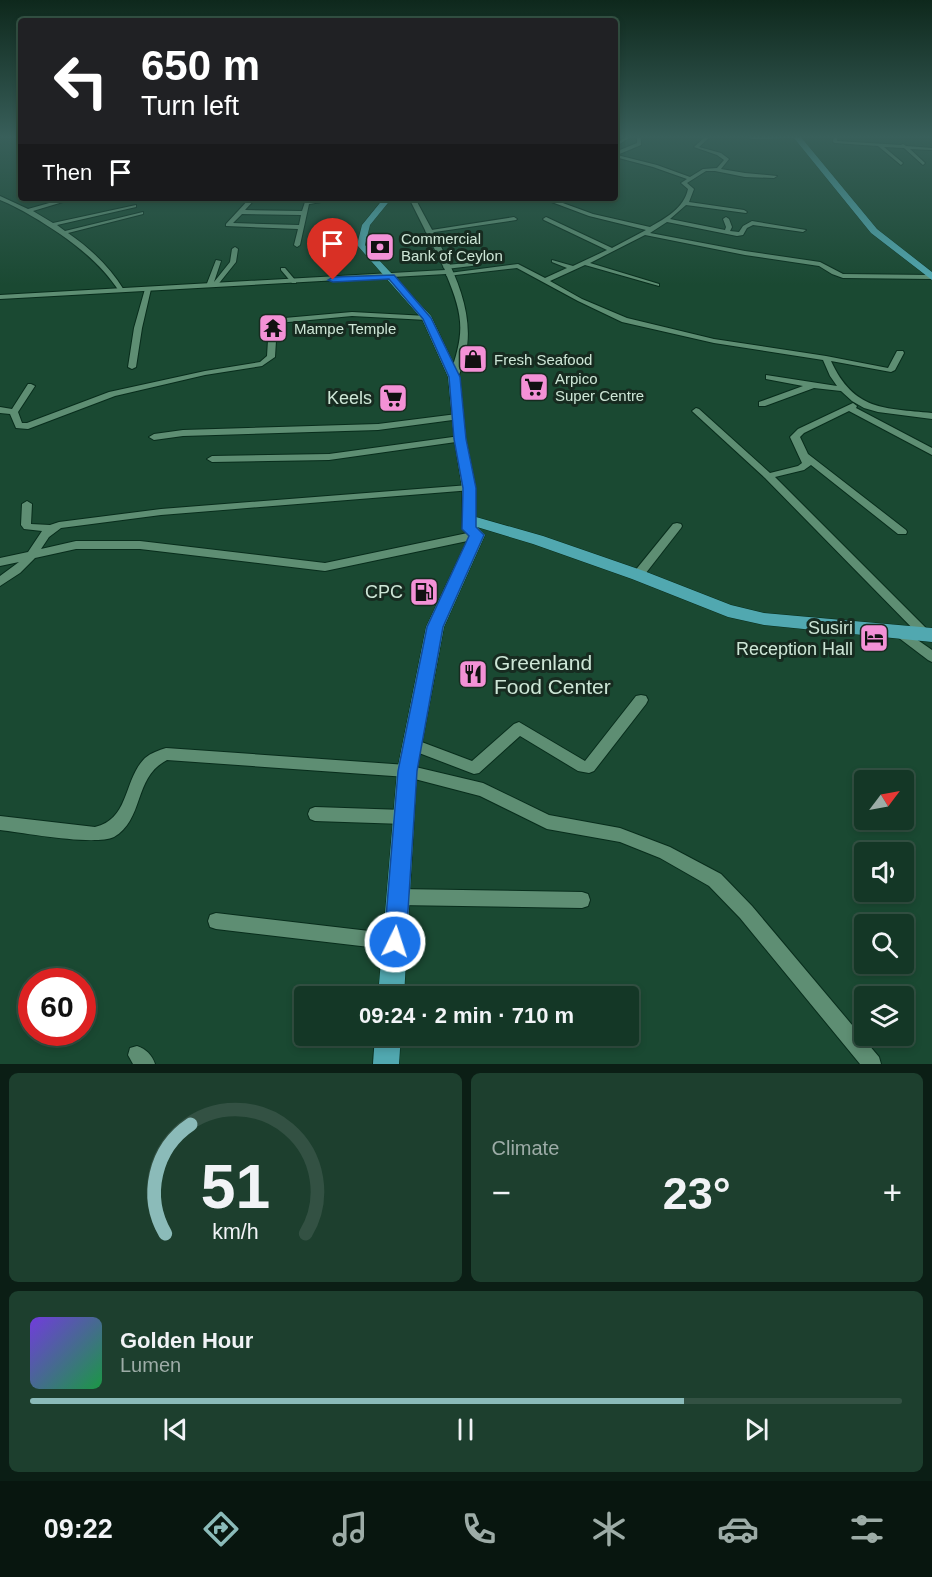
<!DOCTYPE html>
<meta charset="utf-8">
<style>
:root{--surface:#143726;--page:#1d3f2e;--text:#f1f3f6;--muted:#9daca7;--line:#335143;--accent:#8bbbb9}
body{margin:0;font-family:Helvetica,sans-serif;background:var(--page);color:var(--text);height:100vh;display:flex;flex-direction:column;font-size:22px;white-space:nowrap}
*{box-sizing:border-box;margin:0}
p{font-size:20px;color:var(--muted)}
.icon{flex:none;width:33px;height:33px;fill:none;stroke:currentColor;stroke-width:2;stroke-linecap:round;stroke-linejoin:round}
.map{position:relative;height:1064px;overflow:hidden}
.drawer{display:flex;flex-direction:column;gap:9px;padding:9px;background:#0b1e15;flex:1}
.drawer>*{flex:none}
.hud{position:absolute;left:18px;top:18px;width:600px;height:183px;border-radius:6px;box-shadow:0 3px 9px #0003,0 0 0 2px var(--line);background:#202124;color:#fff;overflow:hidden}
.needle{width:39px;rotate:58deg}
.tools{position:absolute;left:854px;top:770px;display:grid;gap:12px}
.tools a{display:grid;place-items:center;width:60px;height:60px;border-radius:6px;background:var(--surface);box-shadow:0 3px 9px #0003,0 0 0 2px var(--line);font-size:30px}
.speed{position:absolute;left:18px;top:968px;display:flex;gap:12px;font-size:30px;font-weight:700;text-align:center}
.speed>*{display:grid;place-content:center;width:78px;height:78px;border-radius:50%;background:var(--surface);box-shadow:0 3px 9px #0003,0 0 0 2px var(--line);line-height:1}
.speed .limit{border:9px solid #d22;background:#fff;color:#111}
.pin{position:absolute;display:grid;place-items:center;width:51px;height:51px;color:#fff;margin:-62px -26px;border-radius:50% 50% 50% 0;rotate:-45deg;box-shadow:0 0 6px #0007}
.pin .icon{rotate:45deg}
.me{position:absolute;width:66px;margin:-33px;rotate:4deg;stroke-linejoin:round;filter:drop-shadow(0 0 4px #0008)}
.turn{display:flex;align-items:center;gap:21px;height:126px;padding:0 24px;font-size:27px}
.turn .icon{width:78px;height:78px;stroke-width:2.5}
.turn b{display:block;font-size:42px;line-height:51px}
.then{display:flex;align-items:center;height:57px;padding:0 24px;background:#0003;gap:12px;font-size:22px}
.big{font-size:45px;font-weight:700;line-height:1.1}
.drawer .tile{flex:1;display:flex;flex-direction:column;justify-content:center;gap:9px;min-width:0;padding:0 21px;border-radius:9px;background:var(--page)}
.drawer .dial{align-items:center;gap:0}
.dial svg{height:156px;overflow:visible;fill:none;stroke:var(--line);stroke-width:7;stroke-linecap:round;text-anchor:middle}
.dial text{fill:var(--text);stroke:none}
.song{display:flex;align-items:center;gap:18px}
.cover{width:72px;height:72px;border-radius:9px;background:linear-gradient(135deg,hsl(260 70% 55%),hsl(140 70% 35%))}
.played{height:6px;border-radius:3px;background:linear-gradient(90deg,var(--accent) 75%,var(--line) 75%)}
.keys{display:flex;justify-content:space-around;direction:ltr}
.heat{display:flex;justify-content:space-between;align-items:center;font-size:33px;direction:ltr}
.drawer .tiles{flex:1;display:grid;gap:9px;grid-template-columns:1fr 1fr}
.tile:last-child{grid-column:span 2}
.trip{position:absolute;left:294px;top:986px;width:345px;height:60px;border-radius:6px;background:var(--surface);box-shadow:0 3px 9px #0003,0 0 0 2px var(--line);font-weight:700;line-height:60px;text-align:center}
.tab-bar{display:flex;height:96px;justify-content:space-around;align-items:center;background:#08160f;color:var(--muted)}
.tab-bar .icon{width:42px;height:42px}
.tab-bar .current{color:var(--accent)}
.tab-bar b{font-size:27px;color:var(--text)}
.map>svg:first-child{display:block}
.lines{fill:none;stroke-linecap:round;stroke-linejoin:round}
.minor-casing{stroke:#082d1c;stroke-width:2}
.tertiary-casing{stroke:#082d1c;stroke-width:2}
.secondary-casing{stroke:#082d1c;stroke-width:2}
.primary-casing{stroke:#082d1c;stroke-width:1}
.minor{fill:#5e8e73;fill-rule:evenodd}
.tertiary{fill:#5e8e73;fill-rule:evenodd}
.secondary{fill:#579b91;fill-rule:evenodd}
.primary{fill:#51a8b0;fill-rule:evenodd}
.route{fill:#1a73e8;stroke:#114b97;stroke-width:1.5}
.labels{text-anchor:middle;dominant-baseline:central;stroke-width:6;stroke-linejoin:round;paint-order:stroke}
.far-poi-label{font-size:15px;fill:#cde6d6;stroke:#172b20;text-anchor:start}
.poi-label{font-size:18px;fill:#cde6d6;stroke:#172b20;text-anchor:end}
.near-poi-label{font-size:21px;fill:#cde6d6;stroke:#172b20;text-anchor:start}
</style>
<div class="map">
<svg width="932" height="1064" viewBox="0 0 932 1064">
<rect width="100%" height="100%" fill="#1a4932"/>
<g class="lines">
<!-- minor casing -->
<g class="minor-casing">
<g id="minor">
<path d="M627 136H632L615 147V144Z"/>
<path d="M637 136H641V145L617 155 657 165 690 177 703 169 717 168 724 160 717 155 694 147 706 136H711L699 147 721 153 729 159 721 169 745 173 777 176 774 178 745 177 715 171H706L687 183 694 189 689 202 744 210 747 212 746 213 686 205 670 219 725 230 726 227 723 219 726 217 729 219 732 227 730 231 739 232 743 226 752 221 806 230 803 232 753 225 747 228 743 235 737 236 667 222 650 233 745 251 820 262 843 274 932 275V279L843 278 832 274 819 266 745 255 645 235 590 263 659 284V286L585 265 550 281 582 299 627 318 714 339 826 356 888 368 897 351H903L904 353 895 370 891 372 831 361C854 411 884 408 932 413V419L878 412 864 408 852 401 841 391 814 388 765 406H759V402L803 386 766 379V375L837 386 830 376 823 360 714 343 622 322 578 301 517 268 447 276 446 275 449 273 518 264 545 278 567 268 552 262V260L573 266 607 250 544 220 543 219 546 217 612 248 646 230 589 216 541 198H549L593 214 650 227C666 218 684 208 688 189L681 183 687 179 653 167 615 157V152L637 143Z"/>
<path d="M834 136H838L837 141 901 145 903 144 906 146 932 148V150L910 149 925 163 923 165 904 148 884 147 903 163 901 165 878 146 835 143 833 142Z"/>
<path d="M0 196 28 209 67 198H76L33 211 53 223 136 205V207L57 225 65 231 143 212V214L68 233C91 249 110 267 124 290L123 291H119C103 267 83 250 60 234 42 222 22 209 0 200Z"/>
<path d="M250 198H256L245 210 302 211 305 202 331 198H346L309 204 300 245 297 247 294 245 298 229 226 226V224ZM242 214 301 215 299 225 233 223Z"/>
<path d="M514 217 517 219 516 220 428 233 425 231Z"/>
<path d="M235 247 238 249 236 262 216 287H207L206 286 216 260 221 261 214 282 230 262 232 249Z"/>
<path d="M478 262 481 264 480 265 446 269 443 267 446 265Z"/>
<path d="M281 268H285L296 281V283H292L281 270Z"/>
<path d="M148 287 151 289 142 328 136 367 132 369 128 367 134 328 145 289Z"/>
<path d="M352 312 427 316 431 318 427 320 352 316 278 323 277 324 275 357 262 366 205 375 115 396 28 429 16 428 10 414 0 413V407L12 409 28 384H31L35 386 18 412 22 423H27L109 392 205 371 260 362 267 356 269 324 273 319Z"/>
<path d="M853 403 857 406 856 408 932 448V455L849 411 804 433 800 437 808 454 906 530 907 532 906 534H898L811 465 804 470 775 477 930 632 932 635 930 638 926 640 922 638 765 478 692 411 696 408 699 409 770 473 798 466 802 463 790 437 798 429Z"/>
<path d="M457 414 460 415V419L378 430 183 436 154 440 149 437 154 434 183 430 378 424Z"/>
<path d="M460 436 463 437 465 439 463 441 329 460 212 462 207 459 212 456 329 454Z"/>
<path d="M469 485 474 488 472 490 161 515 61 528 49 537 41 549 76 541H140L325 563 477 531 481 532 482 535 481 538 477 539 325 571 140 549H76L35 558 20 573 0 586V576L19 562 0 566V558L28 552 42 531 24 529 21 525 22 504 27 501 32 504 31 524 50 525 59 522 161 509Z"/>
<path d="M677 523 681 524 682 526 681 528 642 578H634L632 575 634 572 673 524Z"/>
<path d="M899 627 932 650V662L928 660 895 635 893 632 895 629Z"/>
<path d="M641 695 646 696 648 700 646 704 594 771 589 773 578 771 520 736 479 773 474 774 406 748 404 744 406 740 411 738 472 761 514 724 519 722 585 761 636 696Z"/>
<path d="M166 748 407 765 483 783 549 815 620 828 670 847 721 874 752 906 879 1057 881 1064H860L740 918 709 886 660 858 620 842 547 829 480 796 407 777 167 760C150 769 145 782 139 799 134 814 128 829 114 837 94 846 25 833 0 830V816L95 827C130 819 123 780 145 758 151 753 159 750 166 748Z"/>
<path d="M315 807 404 810 409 812 411 817 409 822 404 824 315 821 310 819 308 814 310 809Z"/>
<path d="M398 889 582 892 588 894 590 900 588 906 582 908 398 905 392 903 390 897 392 891Z"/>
<path d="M216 913 395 934 401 936 403 942 401 948 395 950 216 929 210 927 208 921 210 915Z"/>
<path d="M137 1046C146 1049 152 1055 155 1064H133L128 1055 130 1048Z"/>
</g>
</g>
<!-- tertiary casing -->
<g class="tertiary-casing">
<path id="tertiary" d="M409 198H415C443 253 489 316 457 379H451L449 377C465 333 464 317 446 274L0 299V295L445 270Z"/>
</g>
<!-- secondary casing -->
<g class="secondary-casing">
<path id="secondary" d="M738 136H755L756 137 753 139Z"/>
</g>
<!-- primary casing -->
<g class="primary-casing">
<g id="primary">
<path d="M800 136 877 229 932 272V280L871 233 794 138 753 139 750 137Z"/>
<path d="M384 198H392L370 225 365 245 431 316 460 377 466 439 476 488V517L543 536 644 571 731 605 764 613 932 628V642L764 625 728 617 632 579 533 544 477 527 485 535 444 627 417 771 404 996H378L397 771 426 627 469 536 462 529V488L454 439 448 377 422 319 357 245 362 225Z"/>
<path d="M375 1035H401L399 1064H373Z"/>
</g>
</g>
<!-- minor -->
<use href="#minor" class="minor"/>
<!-- tertiary -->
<use href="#tertiary" class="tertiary"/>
<!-- secondary -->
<use href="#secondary" class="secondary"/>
<!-- primary -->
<use href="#primary" class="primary"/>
</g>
<!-- sky -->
<linearGradient id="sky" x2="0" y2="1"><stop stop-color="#0e281c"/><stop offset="0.48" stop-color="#385f5a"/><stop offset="1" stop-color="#385f5a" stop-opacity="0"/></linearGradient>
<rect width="932" height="285" fill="url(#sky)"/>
<!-- route -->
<path class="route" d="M394 275 431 318 460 377 466 439 476 488V527L484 535 443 627 417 771 406 942 403 950 395 953 387 950 384 942 398 771 427 627 469 536 462 529 463 488 454 439 449 377 423 319 389 279 333 282 328 280 333 277Z"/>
<!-- icons -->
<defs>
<g id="bank-square" transform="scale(1.5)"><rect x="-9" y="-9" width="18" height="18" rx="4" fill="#f391d6" stroke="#172b20"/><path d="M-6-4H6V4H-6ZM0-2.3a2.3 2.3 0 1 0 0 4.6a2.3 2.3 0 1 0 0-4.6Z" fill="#111"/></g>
<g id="temple-square" transform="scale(1.5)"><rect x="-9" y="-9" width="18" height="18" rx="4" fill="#f391d6" stroke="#172b20"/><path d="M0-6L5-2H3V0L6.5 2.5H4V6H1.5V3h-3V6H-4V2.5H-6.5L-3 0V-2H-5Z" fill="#111"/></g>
<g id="shop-square" transform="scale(1.5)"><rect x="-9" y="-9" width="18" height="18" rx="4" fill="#f391d6" stroke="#172b20"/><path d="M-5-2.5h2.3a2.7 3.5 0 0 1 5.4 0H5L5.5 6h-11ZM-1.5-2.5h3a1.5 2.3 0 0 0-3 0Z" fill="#111"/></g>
<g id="supermarket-square" transform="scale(1.5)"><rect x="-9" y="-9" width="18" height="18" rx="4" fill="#f391d6" stroke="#172b20"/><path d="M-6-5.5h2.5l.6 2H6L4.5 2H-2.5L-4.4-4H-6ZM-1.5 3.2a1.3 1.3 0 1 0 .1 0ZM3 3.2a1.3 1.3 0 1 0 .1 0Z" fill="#111"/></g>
<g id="fuel-square" transform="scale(1.5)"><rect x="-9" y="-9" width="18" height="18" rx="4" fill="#f391d6" stroke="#172b20"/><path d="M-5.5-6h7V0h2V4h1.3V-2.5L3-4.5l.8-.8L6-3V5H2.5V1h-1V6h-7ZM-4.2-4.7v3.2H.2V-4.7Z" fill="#111"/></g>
<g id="hotel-square" transform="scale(1.5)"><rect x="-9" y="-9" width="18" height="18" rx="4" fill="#f391d6" stroke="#172b20"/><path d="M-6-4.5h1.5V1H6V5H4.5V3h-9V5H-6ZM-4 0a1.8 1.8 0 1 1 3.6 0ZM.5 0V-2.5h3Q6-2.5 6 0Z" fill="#111"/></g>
<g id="restaurant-square" transform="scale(1.5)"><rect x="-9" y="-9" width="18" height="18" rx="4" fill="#f391d6" stroke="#172b20"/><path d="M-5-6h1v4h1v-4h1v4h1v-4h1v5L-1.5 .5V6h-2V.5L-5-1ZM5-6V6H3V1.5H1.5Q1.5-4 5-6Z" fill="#111"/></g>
</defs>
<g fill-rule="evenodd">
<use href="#bank-square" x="380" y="247"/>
<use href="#temple-square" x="273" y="328"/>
<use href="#shop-square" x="473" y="359"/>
<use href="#supermarket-square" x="534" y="387"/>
<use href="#supermarket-square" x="393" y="398"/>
<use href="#fuel-square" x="424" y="592"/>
<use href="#hotel-square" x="874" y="638"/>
<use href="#restaurant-square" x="473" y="674"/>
</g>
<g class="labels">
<!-- far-poi labels -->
<g class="far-poi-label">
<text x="401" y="238">Commercial<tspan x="401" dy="17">Bank of Ceylon</tspan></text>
<text x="294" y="328">Mampe Temple</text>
<text x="494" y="359">Fresh Seafood</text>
<text x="555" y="378">Arpico<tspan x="555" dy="17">Super Centre</tspan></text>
</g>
<!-- poi labels -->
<g class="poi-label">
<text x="372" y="398">Keels</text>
<text x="403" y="592">CPC</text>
<text x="853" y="628">Susiri<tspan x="853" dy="21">Reception Hall</tspan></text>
</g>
<!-- near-poi labels -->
<g class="near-poi-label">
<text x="494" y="662">Greenland<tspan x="494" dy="24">Food Center</tspan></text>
</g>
</g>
</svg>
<div class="tools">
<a><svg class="needle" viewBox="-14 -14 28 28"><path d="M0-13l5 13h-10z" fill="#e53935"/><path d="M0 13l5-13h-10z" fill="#9daca7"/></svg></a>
<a><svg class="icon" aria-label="sound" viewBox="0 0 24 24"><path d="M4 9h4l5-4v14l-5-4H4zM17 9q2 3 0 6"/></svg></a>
<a><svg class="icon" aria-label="search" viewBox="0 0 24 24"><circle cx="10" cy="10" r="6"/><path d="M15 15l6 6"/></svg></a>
<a><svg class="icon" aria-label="layers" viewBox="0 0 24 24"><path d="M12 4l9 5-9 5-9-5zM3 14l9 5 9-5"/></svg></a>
</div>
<div class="speed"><div class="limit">60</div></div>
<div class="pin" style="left:333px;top:280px;background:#d93025"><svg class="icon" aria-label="arrive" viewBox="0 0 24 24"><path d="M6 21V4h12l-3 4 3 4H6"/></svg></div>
<svg class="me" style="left:395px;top:942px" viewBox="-20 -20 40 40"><circle r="17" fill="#1a73e8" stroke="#fff" stroke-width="3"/><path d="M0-11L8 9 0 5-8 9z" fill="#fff"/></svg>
<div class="trip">09:24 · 2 min · 710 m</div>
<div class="hud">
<div class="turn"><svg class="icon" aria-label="left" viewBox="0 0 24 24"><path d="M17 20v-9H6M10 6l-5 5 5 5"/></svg><div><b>650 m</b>Turn left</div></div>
<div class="then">Then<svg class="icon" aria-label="arrive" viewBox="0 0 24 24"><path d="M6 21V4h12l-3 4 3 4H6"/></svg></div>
</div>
</div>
<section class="drawer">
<div class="tiles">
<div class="tile dial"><svg viewBox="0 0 100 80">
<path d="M14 69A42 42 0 1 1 86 69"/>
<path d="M14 69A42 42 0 0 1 27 13" stroke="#8bbbb9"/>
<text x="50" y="56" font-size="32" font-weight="700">51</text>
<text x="50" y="72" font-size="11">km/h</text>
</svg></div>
<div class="tile"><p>Climate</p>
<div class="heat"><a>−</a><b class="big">23°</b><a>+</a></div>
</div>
<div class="tile">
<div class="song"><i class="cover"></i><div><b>Golden Hour</b><p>Lumen</p></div></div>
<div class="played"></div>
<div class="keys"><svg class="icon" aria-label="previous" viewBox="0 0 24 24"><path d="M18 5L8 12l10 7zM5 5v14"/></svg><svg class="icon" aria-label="pause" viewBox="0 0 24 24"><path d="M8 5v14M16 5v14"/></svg><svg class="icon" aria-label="next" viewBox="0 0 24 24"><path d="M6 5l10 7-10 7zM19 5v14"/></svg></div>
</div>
</div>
</section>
<nav class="tab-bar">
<b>09:22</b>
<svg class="icon current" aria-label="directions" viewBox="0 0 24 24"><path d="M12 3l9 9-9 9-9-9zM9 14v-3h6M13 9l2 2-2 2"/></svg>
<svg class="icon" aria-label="music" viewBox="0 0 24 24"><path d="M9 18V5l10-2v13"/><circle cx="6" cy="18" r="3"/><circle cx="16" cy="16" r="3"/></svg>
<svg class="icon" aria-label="phone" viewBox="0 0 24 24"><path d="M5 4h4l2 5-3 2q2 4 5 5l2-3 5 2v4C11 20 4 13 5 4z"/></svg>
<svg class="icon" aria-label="climate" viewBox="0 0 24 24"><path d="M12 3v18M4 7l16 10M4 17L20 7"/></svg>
<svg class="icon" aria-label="car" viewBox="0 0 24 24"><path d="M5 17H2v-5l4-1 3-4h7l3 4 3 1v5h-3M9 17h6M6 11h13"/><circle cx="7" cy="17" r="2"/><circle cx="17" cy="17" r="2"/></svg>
<svg class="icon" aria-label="filters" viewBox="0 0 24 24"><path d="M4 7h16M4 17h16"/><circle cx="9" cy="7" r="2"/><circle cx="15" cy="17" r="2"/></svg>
</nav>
